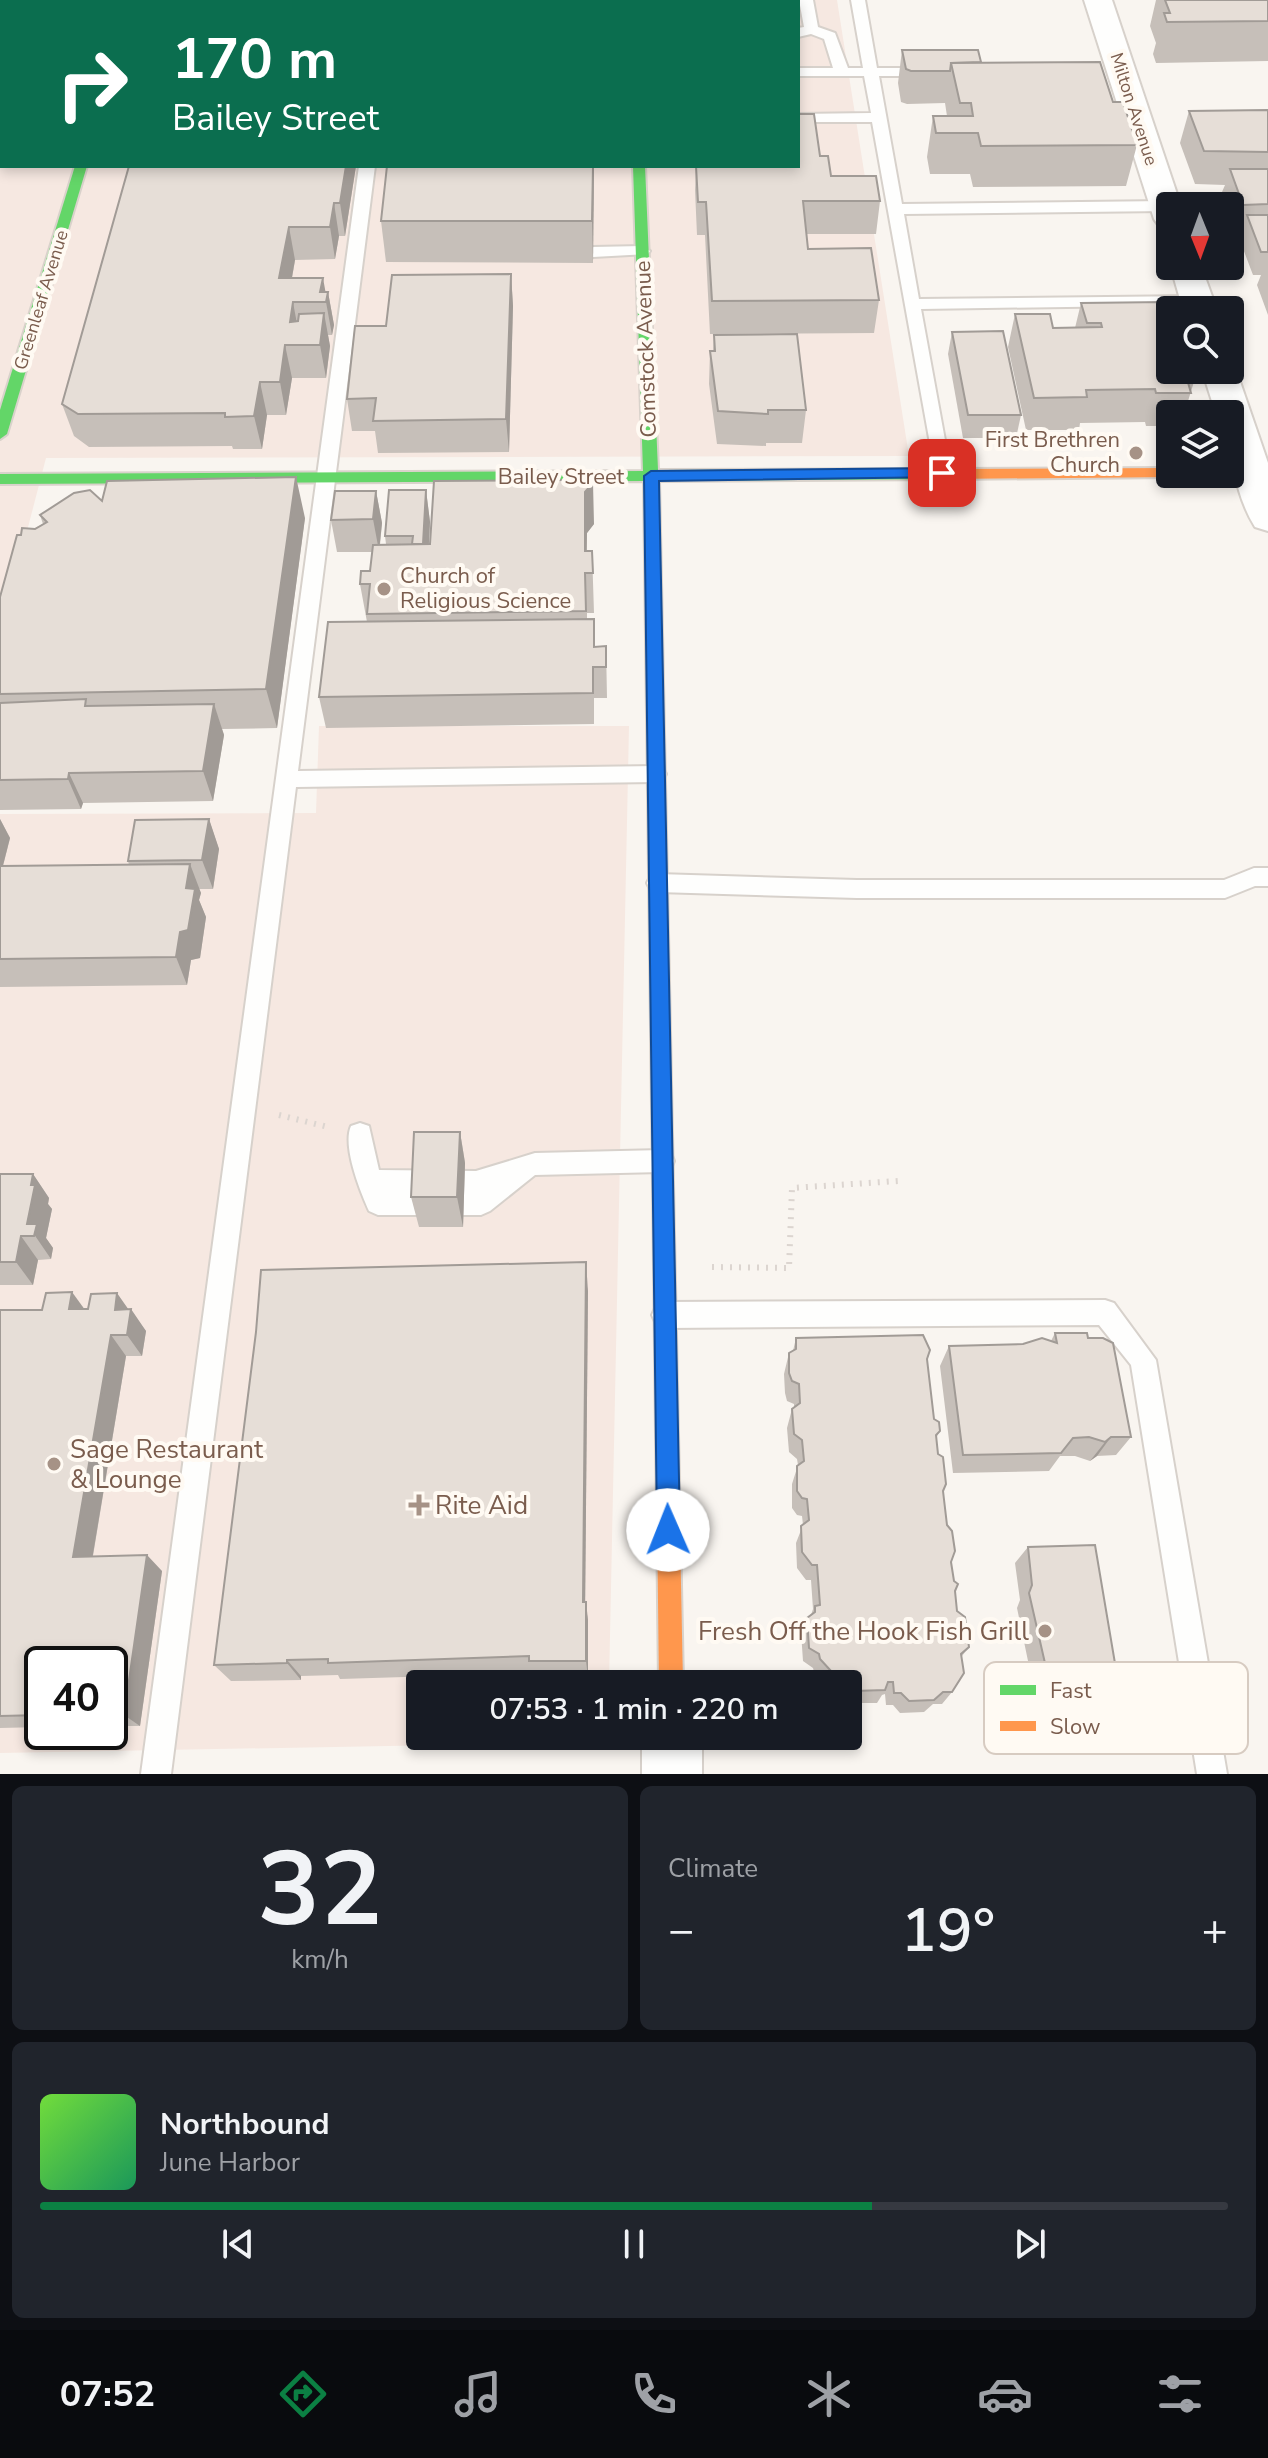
<!DOCTYPE html>
<meta charset="utf-8">
<style>
:root{--surface:#171b24;--page:#20242c;--text:#f1f3f6;--muted:#9ea1a6;--line:#363941;--accent:#0b8043}
body{margin:0;font-family:"Nunito Sans",sans-serif;background:var(--page);color:var(--text);height:100vh;display:flex;flex-direction:column;font-size:30px;white-space:nowrap}
*{box-sizing:border-box;margin:0}
p{font-size:26px;color:var(--muted)}
.icon{flex:none;width:44px;height:44px;fill:none;stroke:currentColor;stroke-width:2;stroke-linecap:round;stroke-linejoin:round}
.map{position:relative;height:1774px;overflow:hidden}
.sheet{display:flex;flex-direction:column;gap:12px;padding:12px;background:#0d0f14;flex:1}
.sheet>*{flex:none}
.guide{position:absolute;left:0px;top:0px;width:800px;height:168px;box-shadow:0 4px 12px #0003;background:#0b6e4f;color:#fff;overflow:hidden}
.needle{width:52px;rotate:179deg}
.tools{position:absolute;left:1156px;top:192px;display:grid;gap:16px}
.tools a{display:grid;place-items:center;width:88px;height:88px;border-radius:8px;background:var(--surface);box-shadow:0 4px 12px #0003;font-size:40px}
.speed{position:absolute;left:24px;top:1646px;display:flex;gap:16px;font-size:40px;font-weight:700;text-align:center}
.speed>*{display:grid;place-content:center;width:104px;height:104px;border-radius:50%;background:var(--surface);box-shadow:0 4px 12px #0003;line-height:1}
.speed .limit{border:4px solid #111;border-radius:12px;background:#fff;color:#111}
.pin{position:absolute;display:grid;place-items:center;width:68px;height:68px;color:#fff;margin:-34px;border-radius:16px;box-shadow:0 4px 12px #0006}
.me{position:absolute;width:88px;margin:-44px;rotate:359deg;stroke-linejoin:round;filter:drop-shadow(0 0 6px #0008)}
.turn{display:flex;align-items:center;gap:28px;height:168px;padding:0 40px;font-size:36px}
.turn .icon{width:104px;height:104px;stroke-width:2.5}
.turn b{display:block;font-size:56px;line-height:68px}
.big{font-size:60px;font-weight:600;line-height:1.1}
.sheet .card{flex:1;display:flex;flex-direction:column;justify-content:center;gap:12px;min-width:0;padding:0 28px;border-radius:12px;background:var(--page)}
.sheet .dial{align-items:center;gap:0}
.dial b{font-size:104px;line-height:1}
.song{display:flex;align-items:center;gap:24px}
.cover{width:96px;height:96px;border-radius:12px;background:linear-gradient(135deg,hsl(100 70% 55%),hsl(150 70% 35%))}
.played{height:8px;border-radius:4px;background:linear-gradient(90deg,var(--accent) 70%,var(--line) 70%)}
.keys{display:flex;justify-content:space-around;direction:ltr}
.heat{display:flex;justify-content:space-between;align-items:center;font-size:44px;direction:ltr}
.sheet .tiles{flex:1;display:grid;gap:12px;grid-template-columns:1fr 1fr}
.card:last-child{grid-column:span 2}
.trip{position:absolute;left:406px;top:1670px;width:456px;height:80px;border-radius:8px;background:var(--surface);box-shadow:0 4px 12px #0003;font-weight:600;line-height:80px;text-align:center}
.dock{display:flex;height:128px;justify-content:space-around;align-items:center;background:#090b0e;color:var(--muted)}
.dock .icon{width:56px;height:56px}
.dock .selected{color:var(--accent)}
.dock b{font-size:36px;color:var(--text)}
.map>svg:first-child{display:block}
.commercial{fill:#f6e8e1;fill-rule:evenodd}
.lines{fill:none;stroke-linecap:round;stroke-linejoin:round}
.lane-casing{stroke:#d7d1cb;stroke-width:4}
.street-casing{stroke:#d7d1cb;stroke-width:4}
.fast-casing{stroke:#d9d2cb;stroke-width:4}
.slow-casing{stroke:#d9d2cb;stroke-width:4}
.path{stroke:#dcd5d0;stroke-width:6;stroke-dasharray:2 7;stroke-linecap:butt}
.lane{fill:#fefefd;fill-rule:evenodd}
.street{fill:#fefefd;fill-rule:evenodd}
.fast{fill:#63d668;fill-rule:evenodd}
.slow{fill:#ff974d;fill-rule:evenodd}
.wall{fill:#c6bfb9}
.shaded-wall{fill:#a19b96}
.building{fill:#e6ded7;stroke:#a19b96;stroke-width:2}
.route{fill:#1a73e8;stroke:#114b97;stroke-width:2}
.poi-dot{fill:#a69286;stroke:#fffaf3;stroke-width:3}
.labels{text-anchor:middle;dominant-baseline:central;stroke-width:8;stroke-linejoin:round;paint-order:stroke}
.far-street-label{font-size:18px;fill:#7a5c4d;stroke:#fffaf3}
.street-label{font-size:22px;fill:#7a5c4d;stroke:#fffaf3}
.poi-label{font-size:22px;fill:#7a5c4d;stroke:#fffaf3;text-anchor:end}
.near-poi-label{font-size:26px;fill:#7a5c4d;stroke:#fffaf3;text-anchor:start}
.key{fill:#fffaf3;stroke:#d7cbc1;stroke-width:2}
.key-label{font-size:22px;fill:#7a5c4d}
</style>
<div class="map">
<svg width="1268" height="1774" viewBox="0 0 1268 1774">
<rect width="100%" height="100%" fill="#f9f5f0"/>
<!-- commercial -->
<g class="commercial">
<path d="M0 0H837L909 456 46 458 0 635ZM2 2H798V166H2Z"/>
<path d="M319 726H629L609 1684H420V1736H607V1742L0 1753V814L316 813ZM42 1664H110V1732H42Z"/>
</g>
<g class="lines">
<!-- lane casing -->
<g class="lane-casing">
<g id="lane">
<path d="M382 0H396L381 2Z"/>
<path d="M799 0H813L818 27 835 33 848 68H863L851 0H865L877 68H928L935 72 928 76H879L902 204 1166 201 1174 206 1166 211 904 214 919 299 1197 296 1205 301 1203 305 921 309 951 473 942 479 936 477 872 122H798V114L871 113 864 76H798V68H833L824 39 811 34 798 37V28L804 27Z"/>
<path d="M359 166H375L298 771 656 766 663 768 666 774 663 780 656 782 296 787 171 1774H141Z"/>
<path d="M642 246 650 251 648 254 593 257 585 252 593 247Z"/>
<path d="M1254 868H1268V886H1255L1225 898H857L658 892 650 889 647 883 650 877 658 874 857 880H1224Z"/>
<path d="M360 1123 369 1126 379 1170 476 1171 535 1153 662 1150 671 1153 674 1161 671 1169 662 1172 535 1175 490 1211 481 1215H378L369 1211C360 1191 342 1146 351 1126Z"/>
<path d="M1105 1300 1114 1303 1156 1360 1227 1774H1197L1131 1365 1099 1325 665 1328 656 1324 652 1315 656 1306 665 1302Z"/>
</g>
</g>
<!-- street casing -->
<g class="street-casing">
<g id="street">
<rect x="619" y="0" width="28" height="2"/>
<path d="M1084 0H1112L1181 206H1170V229L1159 226 1154 219Z"/>
<path d="M1170 264 1201 266 1217 310H1183Z"/>
<path d="M1230 362 1236 370 1268 463V531L1255 527C1234 493 1230 453 1230 414H1216L1202 370H1230Z"/>
<rect x="642" y="1736" width="60" height="38"/>
</g>
</g>
<!-- fast casing -->
<g class="fast-casing">
<g id="fast">
<rect x="125" y="0" width="12" height="2"/>
<path d="M75 166H87L7 434 0 439V410Z"/>
<path d="M633 166H645L658 470 946 469 953 474 946 479 659 481 673 1184 670 1191 663 1193 656 1191 653 1184 644 481 0 484V474L643 471Z"/>
</g>
</g>
<!-- slow casing -->
<g class="slow-casing">
<g id="slow">
<path d="M1170 468V474H1177L1175 477 946 479 939 474 946 469Z"/>
<path d="M663 1175 670 1177 673 1184 683 1684H659L653 1184 656 1177Z"/>
</g>
</g>
<!-- path -->
<g class="path">
<path d="M279 1115 328 1127"/>
<path d="M712 1267 789 1268 792 1188 898 1181"/>
</g>
<!-- lane -->
<use href="#lane" class="lane"/>
<!-- street -->
<use href="#street" class="street"/>
<!-- fast -->
<use href="#fast" class="fast"/>
<!-- slow -->
<use href="#slow" class="slow"/>
</g>
<!-- wall -->
<g class="wall">
<path d="M0 0 2 2V166H31L25 167H0Z"/>
<path d="M376 0V2H172Z"/>
<path d="M691 0H798V5V2H691Z"/>
<path d="M1156 0H1268V61L1156 63 1153 54 1156 43 1150 26Z"/>
<path d="M902 50 981 62 1113 102 1137 145 1126 186 973 187 970 174H930L927 157 933 116H947L945 103 907 104 901 102 898 83Z"/>
<path d="M1268 110V315L1257 285 1261 275H1253L1239 238 1243 227H1236L1230 212V206H1228L1222 192 1225 185 1195 184 1180 143 1189 111Z"/>
<path d="M820 156 831 176 880 201 876 234H806L808 249 879 300 874 333 710 334 705 235H697L695 190 696 166H798Z"/>
<path d="M129 166H356L345 236H339L335 259 295 260 292 278 328 292 334 325 332 335H328L330 346 326 378H292L286 415H267L262 449H233L232 446 89 447 74 436 62 404Z"/>
<path d="M387 166H594L593 263 386 262 381 221Z"/>
<path d="M511 274 513 306 509 452 378 453 375 431H352L347 399 386 326Z"/>
<path d="M1081 303 1170 318V370L1197 372 1184 414H1170V426H1146L1145 422 1080 423 1079 430H1026L1008 347 1015 314 1053 328H1075Z"/>
<path d="M952 332 1021 415 1016 438H963L948 354Z"/>
<path d="M714 335 806 410 802 443H766V446L717 444 709 384 710 351H713Z"/>
<path d="M426 490 430 522 429 544 594 524 587 533V551H592L594 613H587V619L595 647 606 646 607 698H594V724L326 728 319 697 367 622 360 584 370 571 372 552H337L331 520 376 491 382 523 380 545 386 544 385 536Z"/>
<path d="M102 501 305 518 277 728 222 729 224 735 213 801 83 803 81 809 0 810V694L21 535 43 524 40 515Z"/>
<path d="M0 819 10 838 3 866 129 865 128 861 209 819 219 849 213 889H199L201 893 199 900 206 917 200 958 191 960 187 985 0 987Z"/>
<path d="M460 1132 465 1163 463 1227H419L411 1197Z"/>
<path d="M0 1174H33L49 1198 48 1204 52 1209 46 1238 53 1248 51 1259 38 1260 33 1285H0Z"/>
<path d="M588 1291 585 1602 588 1620V1677H534L532 1673 340 1679 338 1675 301 1676V1680L231 1681 214 1665 256 1332Z"/>
<path d="M128 1309 146 1331 142 1356H126L93 1556 162 1571 140 1726H110V1664H42V1727L0 1728V1310Z"/>
<path d="M1055 1333 1088 1338 1131 1437 1116 1455 1097 1456 1090 1461 1075 1456H1060L1049 1471 953 1473 940 1366 949 1346 1023 1344 1051 1341Z"/>
<path d="M796 1338 927 1359 934 1419 940 1431 936 1438 957 1611 969 1647 962 1656 952 1692 942 1704H933L924 1712 900 1713 893 1705H886L885 1694 882 1695 877 1703H848V1684H825L814 1672 813 1668 803 1661 801 1632 807 1618 811 1615 813 1609 811 1580H806L797 1568 796 1543 803 1525 802 1516 797 1515 792 1508V1484L798 1465 797 1459 789 1452 787 1428 792 1409 794 1407V1404L787 1401 785 1393 784 1374 789 1353 793 1351Z"/>
<path d="M1028 1547 1119 1687 1103 1699 1050 1700 1047 1685H1033L1017 1608 1020 1600 1015 1563Z"/>
</g>
<!-- shaded-wall -->
<g class="shaded-wall">
<path d="M62 0H82L81 2H61Z"/>
<path d="M346 166H356L345 236 340 203Z"/>
<path d="M593 166H594L593 263 592 221Z"/>
<path d="M334 203 339 236 335 259 330 227Z"/>
<path d="M289 227 295 260 286 311 279 278Z"/>
<path d="M511 274 513 306 509 452 506 419Z"/>
<path d="M323 278 327 300 328 292 334 325 332 335 326 302 320 292Z"/>
<path d="M293 302 299 335 290 322Z"/>
<path d="M324 313 330 346 326 378 320 345Z"/>
<path d="M285 345 292 378 286 415 280 382Z"/>
<path d="M260 382 267 415 262 449 254 416Z"/>
<path d="M296 477 305 518 277 728 266 689Z"/>
<path d="M593 483 594 524 587 533 586 573 585 492Z"/>
<path d="M426 490 430 522 427 579 423 547Z"/>
<path d="M376 491 382 523 379 551 373 519Z"/>
<path d="M214 704 224 735 213 801 203 771Z"/>
<path d="M69 773 83 803 81 809 68 779Z"/>
<path d="M0 819 10 838 0 877Z"/>
<path d="M209 819 219 849 213 889 202 860Z"/>
<path d="M190 864 201 893 199 900 206 917 200 958 191 960 187 985 176 957Z"/>
<path d="M460 1132 465 1163 463 1227 457 1197Z"/>
<path d="M33 1174 49 1198 48 1204 52 1209 46 1238 53 1248 51 1259 27 1224 31 1185Z"/>
<path d="M21 1236 38 1260 33 1285 16 1262Z"/>
<path d="M586 1262 588 1291 585 1620 583 1602Z"/>
<path d="M72 1292 88 1314 69 1309Z"/>
<path d="M117 1293 131 1313V1309L146 1331 142 1356 127 1335 115 1310Z"/>
<path d="M111 1335 126 1356 90 1572 73 1557Z"/>
<path d="M1111 1437 1097 1456 1090 1461 1105 1442Z"/>
<path d="M147 1555 162 1571 140 1726 124 1715Z"/>
<path d="M586 1602 588 1620V1677L586 1661Z"/>
<path d="M287 1660 301 1676V1680L287 1663Z"/>
</g>
<!-- building -->
<g class="building">
<path d="M0 0H62L61 2H2V134H0Z"/>
<path d="M172 0H332H313V2H172Z"/>
<rect x="407" y="0" width="188" height="2"/>
<path d="M1165 0H1268V21L1167 22 1164 13H1170Z"/>
<path d="M902 50H978L981 62 951 63 950 71H911L906 69Z"/>
<path d="M1100 62 1113 102H1123L1137 145 981 146 978 133H936L933 116H973L971 103H960L951 63Z"/>
<path d="M1268 110V152L1204 151 1189 111Z"/>
<path d="M798 114H814L820 156H828L831 176H876L880 201H803L808 249 871 248 879 300 712 301 706 202H698L696 166H798Z"/>
<path d="M129 166H346L340 203H334L330 227H289L279 278H323L320 292H328L326 302H293L290 322 298 321 299 314 324 313 320 345H285L280 382H260L254 416 225 417V413L78 414 62 404Z"/>
<path d="M387 166H593L592 221H381Z"/>
<path d="M1230 169H1268V204L1243 205Z"/>
<path d="M1247 215H1268V252H1261Z"/>
<path d="M511 274 506 419 373 421 376 398 347 399 355 326H386L392 275Z"/>
<path d="M1165 302 1170 318V331H1167L1170 341V370H1196L1197 372H1185L1191 393H1156L1155 389 1086 390 1087 397 1034 398 1015 314H1050L1053 328 1102 327 1101 323H1087L1081 303Z"/>
<path d="M1003 331 1021 415H968L952 332Z"/>
<path d="M797 334 806 410H768V414L718 411 710 351H715L714 335Z"/>
<path d="M577 473 593 483 585 492V551H592L593 573H585L586 611 367 614 370 584H360L361 571H370L373 545 430 544 434 481 568 480Z"/>
<path d="M296 477 266 689 0 694V597L17 535H21L22 528 35 529 47 522 40 515 74 493 90 490 102 501 107 481Z"/>
<path d="M389 490H426L423 544H412L413 536H385Z"/>
<path d="M335 491H376L373 519 331 520Z"/>
<path d="M594 619V647L606 646V667H593V693L319 697 328 622Z"/>
<path d="M86 699 85 706 214 704 203 771 69 773 68 779 0 780V703Z"/>
<path d="M209 819 202 860 128 861 135 820Z"/>
<path d="M190 864 186 888 195 889 188 930 180 932 176 957 0 959V866Z"/>
<path d="M414 1132H460L457 1197H411Z"/>
<path d="M0 1174H33L31 1185H35L27 1224H37L34 1236H21L16 1262H0Z"/>
<path d="M586 1262 583 1602H586V1661H529V1656L328 1663V1659L287 1660V1663L214 1665 256 1332 261 1270Z"/>
<path d="M72 1292 69 1309H88L91 1294 117 1293 115 1310 131 1309 127 1335H111L73 1557 147 1555 124 1715H110V1664H42V1715L0 1716V1310H42L46 1293Z"/>
<path d="M1055 1333H1087L1088 1338H1103L1113 1343 1131 1437H1111L1105 1442 1089 1437 1073 1438 1061 1453 963 1455 949 1346 1023 1344 1042 1338 1057 1343Z"/>
<path d="M923 1335 930 1350 927 1359 934 1419 939 1422 940 1431 936 1435 938 1454 943 1457 946 1484 943 1491 947 1525 952 1531 955 1551 951 1562 954 1581 958 1584 955 1591 957 1611 965 1617 969 1647 961 1654 964 1673 952 1692H943L934 1700 909 1701 901 1693H894L893 1682H888L885 1690 854 1691 848 1683H842L820 1659 819 1654 809 1648 807 1618 815 1612V1606L820 1605 817 1565H812L802 1552 801 1526 809 1520 807 1499 802 1498 797 1491V1466L804 1461 802 1440 794 1434 792 1409 800 1403 799 1384 792 1381 789 1373V1353L796 1349V1338Z"/>
<path d="M1095 1545 1119 1687 1063 1688 1061 1672H1047L1029 1593 1032 1585 1028 1547Z"/>
</g>
<!-- route -->
<path class="route" d="M942 468 949 473 947 477 659 481 680 1530 676 1539 668 1542 660 1539 657 1530 644 476 651 471Z"/>
<!-- markers -->
<g class="poi-dot">
<circle cx="1136" cy="453" r="8"/>
<circle cx="384" cy="589" r="8"/>
<circle cx="54" cy="1464" r="8"/>
<path d="M415 1493h8v8h8v8h-8v8h-8v-8h-8v-8h8z"/>
<circle cx="1045" cy="1631" r="8"/>
</g>
<g class="labels">
<!-- far-street labels -->
<g class="far-street-label">
<text transform="translate(1134 109) rotate(72)">Milton Avenue</text>
<text transform="translate(41 300) rotate(-73)">Greenleaf Avenue</text>
</g>
<!-- street labels -->
<g class="street-label">
<text transform="translate(646 349) rotate(-92)">Comstock Avenue</text>
<text x="561" y="477">Bailey Street</text>
</g>
<!-- poi labels -->
<g class="poi-label">
<text x="1120" y="440">First Brethren<tspan x="1120" dy="25">Church</tspan></text>
<text x="400" y="576" text-anchor="start">Church of<tspan x="400" dy="25">Religious Science</tspan></text>
</g>
<!-- near-poi labels -->
<g class="near-poi-label">
<text x="70" y="1449">Sage Restaurant<tspan x="70" dy="30">&amp; Lounge</tspan></text>
<text x="435" y="1505">Rite Aid</text>
<text x="1029" y="1631" text-anchor="end">Fresh Off the Hook Fish Grill</text>
</g>
</g>
<!-- legend -->
<rect x="984" y="1662" width="264" height="92" rx="12" class="key"/>
<rect x="1000" y="1685" width="36" height="10" fill="#63d668"/>
<rect x="1000" y="1721" width="36" height="10" fill="#ff974d"/>
<g class="key-label">
<text x="1050" y="1698">Fast</text>
<text x="1050" y="1734">Slow</text>
</g>
</svg>
<div class="tools">
<a><svg class="needle" viewBox="-14 -14 28 28"><path d="M0-13l5 13h-10z" fill="#e53935"/><path d="M0 13l5-13h-10z" fill="#9ea1a6"/></svg></a>
<a><svg class="icon" aria-label="search" viewBox="0 0 24 24"><circle cx="10" cy="10" r="6"/><path d="M15 15l6 6"/></svg></a>
<a><svg class="icon" aria-label="layers" viewBox="0 0 24 24"><path d="M12 4l9 5-9 5-9-5zM3 14l9 5 9-5"/></svg></a>
</div>
<div class="speed"><div class="limit">40</div></div>
<div class="pin" style="left:942px;top:473px;background:#d93025"><svg class="icon" aria-label="arrive" viewBox="0 0 24 24"><path d="M6 21V4h12l-3 4 3 4H6"/></svg></div>
<svg class="me" style="left:668px;top:1530px" viewBox="-20 -20 40 40"><circle r="19" fill="#fff"/><path d="M0-13L10 11 0 6-10 11z" fill="#1a73e8"/></svg>
<div class="trip">07:53 · 1 min · 220 m</div>
<div class="guide">
<div class="turn"><svg class="icon" aria-label="right" viewBox="0 0 24 24"><path d="M7 20v-9h11M14 6l5 5-5 5"/></svg><div><b>170 m</b>Bailey Street</div></div>
</div>
</div>
<section class="sheet">
<div class="tiles">
<div class="card dial"><b>32</b><p>km/h</p></div>
<div class="card"><p>Climate</p>
<div class="heat"><a>−</a><b class="big">19°</b><a>+</a></div>
</div>
<div class="card">
<div class="song"><i class="cover"></i><div><b>Northbound</b><p>June Harbor</p></div></div>
<div class="played"></div>
<div class="keys"><svg class="icon" aria-label="previous" viewBox="0 0 24 24"><path d="M18 5L8 12l10 7zM5 5v14"/></svg><svg class="icon" aria-label="pause" viewBox="0 0 24 24"><path d="M8 5v14M16 5v14"/></svg><svg class="icon" aria-label="next" viewBox="0 0 24 24"><path d="M6 5l10 7-10 7zM19 5v14"/></svg></div>
</div>
</div>
</section>
<nav class="dock">
<b>07:52</b>
<svg class="icon selected" aria-label="directions" viewBox="0 0 24 24"><path d="M12 3l9 9-9 9-9-9zM9 14v-3h6M13 9l2 2-2 2"/></svg>
<svg class="icon" aria-label="music" viewBox="0 0 24 24"><path d="M9 18V5l10-2v13"/><circle cx="6" cy="18" r="3"/><circle cx="16" cy="16" r="3"/></svg>
<svg class="icon" aria-label="phone" viewBox="0 0 24 24"><path d="M5 4h4l2 5-3 2q2 4 5 5l2-3 5 2v4C11 20 4 13 5 4z"/></svg>
<svg class="icon" aria-label="climate" viewBox="0 0 24 24"><path d="M12 3v18M4 7l16 10M4 17L20 7"/></svg>
<svg class="icon" aria-label="car" viewBox="0 0 24 24"><path d="M5 17H2v-5l4-1 3-4h7l3 4 3 1v5h-3M9 17h6M6 11h13"/><circle cx="7" cy="17" r="2"/><circle cx="17" cy="17" r="2"/></svg>
<svg class="icon" aria-label="filters" viewBox="0 0 24 24"><path d="M4 7h16M4 17h16"/><circle cx="9" cy="7" r="2"/><circle cx="15" cy="17" r="2"/></svg>
</nav>
